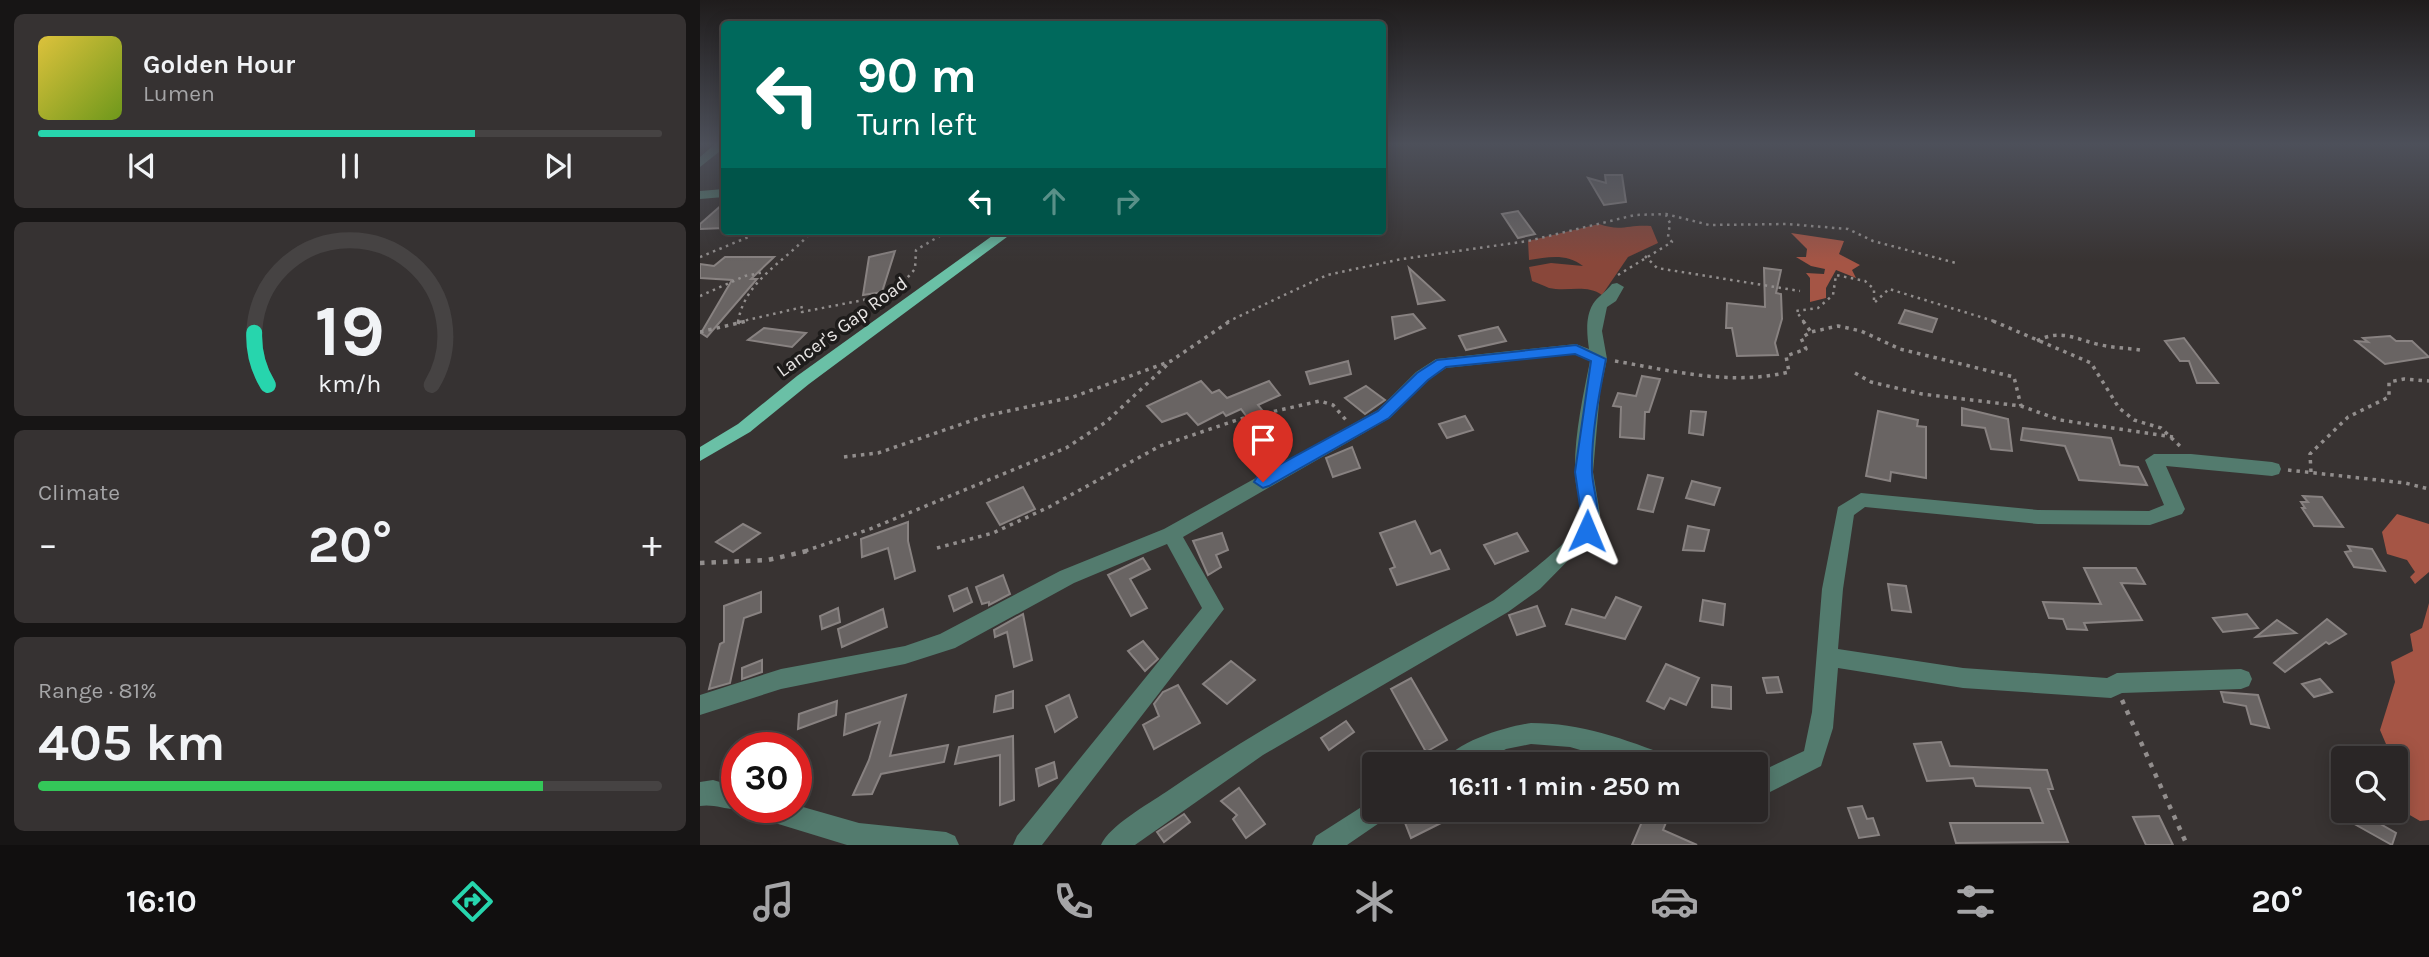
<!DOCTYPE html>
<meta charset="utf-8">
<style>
:root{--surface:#2a2626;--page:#363232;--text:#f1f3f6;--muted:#a5a5a7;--line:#464343;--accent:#27d5ad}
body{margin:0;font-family:Karla,sans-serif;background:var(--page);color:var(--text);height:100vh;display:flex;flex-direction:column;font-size:26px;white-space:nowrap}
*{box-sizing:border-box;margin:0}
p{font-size:23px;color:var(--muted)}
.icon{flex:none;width:38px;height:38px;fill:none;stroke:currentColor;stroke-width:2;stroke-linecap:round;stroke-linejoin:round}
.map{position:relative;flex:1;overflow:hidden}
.sheet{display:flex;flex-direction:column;gap:14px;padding:14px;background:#171515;width:700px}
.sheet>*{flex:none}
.top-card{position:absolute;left:21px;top:21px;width:665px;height:214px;border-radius:7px;box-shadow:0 4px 18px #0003,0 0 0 2px var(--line);background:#00695c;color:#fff;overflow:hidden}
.fabs{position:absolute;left:1631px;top:746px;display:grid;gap:14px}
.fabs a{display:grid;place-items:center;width:77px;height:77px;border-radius:7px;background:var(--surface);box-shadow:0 4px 18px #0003,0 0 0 2px var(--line);font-size:35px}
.speed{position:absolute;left:21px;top:732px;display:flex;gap:14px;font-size:35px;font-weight:700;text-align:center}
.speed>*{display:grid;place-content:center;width:91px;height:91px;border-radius:50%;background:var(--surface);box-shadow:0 4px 18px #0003,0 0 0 2px var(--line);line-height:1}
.speed .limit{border:10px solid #d22;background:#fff;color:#111}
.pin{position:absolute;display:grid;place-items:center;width:60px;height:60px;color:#fff;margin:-72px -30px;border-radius:50% 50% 50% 0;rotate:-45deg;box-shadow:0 0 7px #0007}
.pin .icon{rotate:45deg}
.me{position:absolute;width:77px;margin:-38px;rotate:1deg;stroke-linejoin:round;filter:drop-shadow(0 0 5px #0008)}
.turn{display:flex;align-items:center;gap:24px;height:147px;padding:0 21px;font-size:32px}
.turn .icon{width:91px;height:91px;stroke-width:2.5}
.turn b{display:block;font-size:49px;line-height:60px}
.lanes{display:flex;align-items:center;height:66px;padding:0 21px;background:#0003;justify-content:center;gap:35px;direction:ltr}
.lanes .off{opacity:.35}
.big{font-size:52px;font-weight:700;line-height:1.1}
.sheet .card{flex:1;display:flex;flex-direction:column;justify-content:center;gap:10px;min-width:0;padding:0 24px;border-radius:10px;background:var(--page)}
.sheet .dial{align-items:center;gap:0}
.dial svg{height:182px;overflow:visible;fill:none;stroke:var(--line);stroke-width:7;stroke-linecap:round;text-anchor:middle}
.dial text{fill:var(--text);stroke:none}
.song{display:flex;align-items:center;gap:21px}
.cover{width:84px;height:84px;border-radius:10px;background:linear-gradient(135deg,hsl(50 70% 55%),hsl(80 70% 35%))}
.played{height:7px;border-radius:4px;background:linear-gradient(90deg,var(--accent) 70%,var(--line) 70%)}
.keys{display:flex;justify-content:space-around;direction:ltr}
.heat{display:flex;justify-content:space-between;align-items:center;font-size:38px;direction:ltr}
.charge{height:10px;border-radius:5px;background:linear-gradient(90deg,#34c759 81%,var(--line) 0)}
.trip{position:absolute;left:662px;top:752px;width:406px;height:70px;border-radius:7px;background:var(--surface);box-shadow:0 4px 18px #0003,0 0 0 2px var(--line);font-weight:700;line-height:70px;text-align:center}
.menu{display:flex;height:112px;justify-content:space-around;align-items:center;background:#110f0f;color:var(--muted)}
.menu .icon{width:49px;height:49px}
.menu .selected{color:var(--accent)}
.menu b{font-size:32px;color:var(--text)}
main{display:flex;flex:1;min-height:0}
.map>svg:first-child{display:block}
.green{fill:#89473a}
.forest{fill:#a55545}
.building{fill:#696463;stroke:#888281;stroke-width:2}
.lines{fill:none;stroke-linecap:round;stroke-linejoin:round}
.path-far2{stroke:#928e8d;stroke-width:2.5;stroke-dasharray:2.5 4.5;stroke-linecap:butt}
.path-far1{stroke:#928e8d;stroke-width:3.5;stroke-dasharray:3.5 5;stroke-linecap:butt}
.path{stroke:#928e8d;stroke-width:4.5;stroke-dasharray:4.5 7;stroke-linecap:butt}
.minor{fill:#537b6e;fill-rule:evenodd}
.major{fill:#6ac0a6;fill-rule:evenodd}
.route{fill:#1a73e8;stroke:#114b97;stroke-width:2}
.labels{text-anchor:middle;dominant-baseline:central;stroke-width:7;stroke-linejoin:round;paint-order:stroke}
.street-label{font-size:19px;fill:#e9e6e5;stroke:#1e1c1b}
</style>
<main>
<section class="sheet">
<div class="card">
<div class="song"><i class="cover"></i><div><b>Golden Hour</b><p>Lumen</p></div></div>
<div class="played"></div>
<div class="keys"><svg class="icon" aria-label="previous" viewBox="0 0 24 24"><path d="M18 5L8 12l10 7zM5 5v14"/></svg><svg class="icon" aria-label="pause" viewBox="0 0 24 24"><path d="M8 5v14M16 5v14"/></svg><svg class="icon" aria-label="next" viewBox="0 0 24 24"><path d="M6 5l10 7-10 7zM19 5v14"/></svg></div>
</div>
<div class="card dial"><svg viewBox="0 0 100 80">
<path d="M14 69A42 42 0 1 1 86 69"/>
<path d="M14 69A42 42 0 0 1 8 46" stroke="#27d5ad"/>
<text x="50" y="56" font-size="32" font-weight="700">19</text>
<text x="50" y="72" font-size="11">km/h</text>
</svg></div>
<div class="card"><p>Climate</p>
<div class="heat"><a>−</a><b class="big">20°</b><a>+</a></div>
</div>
<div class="card"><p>Range · 81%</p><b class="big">405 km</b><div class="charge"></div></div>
</section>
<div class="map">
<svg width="1729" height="845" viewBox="0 0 1729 845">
<rect width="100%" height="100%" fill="#383332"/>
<!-- green -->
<path class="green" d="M899 224C921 232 929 224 951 226L958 243 928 257 902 295C887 284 867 292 849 288 844 286 838 283 832 281L829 267 851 263 883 266C867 253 848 257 829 260L828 241Z"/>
<!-- forest -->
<g class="forest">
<path d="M1091 233 1144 241 1139 254 1160 265 1152 270 1156 278 1136 270 1126 288V298L1110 302V278L1106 273 1124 274 1125 269 1111 266 1096 257H1106L1107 249Z"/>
<path d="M1697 514 1729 524V572L1715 584 1710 577 1715 572 1707 560 1687 554 1682 532Z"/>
<path d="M1729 603V820L1720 821 1696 807V758H1692L1680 730 1695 682 1691 662 1713 651 1710 634 1722 628Z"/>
</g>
<!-- building -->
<g class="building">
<path d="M905 175H922L926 202 904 205 888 178 906 183Z"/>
<path d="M24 203V228L0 229V224Z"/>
<path d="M818 211 835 234 818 238 802 214Z"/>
<path d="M195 251 182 292 163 295 169 257Z"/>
<path d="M25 257H74L51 279H57L7 337 1 333 32 280 0 278V264L14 266Z"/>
<path d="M709 268 744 300 718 304Z"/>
<path d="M1064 268 1081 270 1076 293 1081 294 1082 319 1075 343 1078 355 1037 356 1032 328H1026L1027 303 1065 307Z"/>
<path d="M1205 310 1237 319 1232 332 1199 323Z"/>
<path d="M713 314 725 328 695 339 692 317Z"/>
<path d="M798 327 806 341 766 350 759 336Z"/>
<path d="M64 328 80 330 106 333 92 347 48 340Z"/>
<path d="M1690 336 1696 341H1712L1729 357 1685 364 1656 341 1668 342 1663 338Z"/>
<path d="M1484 338 1518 383H1497L1489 361H1480L1465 341Z"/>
<path d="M648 361 651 374 610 384 606 372Z"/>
<path d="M942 376 960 379 949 412H945L944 439 920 437 921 407 913 406 918 393 936 396Z"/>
<path d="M501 381 512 393 519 390 527 398 569 381 580 395 558 405 562 410 547 417 541 409 526 416 523 412 498 425 487 413 462 422 447 406Z"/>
<path d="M666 386 685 400 665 414 645 398Z"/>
<path d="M1262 408 1308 419 1312 451 1291 449 1285 428 1262 425Z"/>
<path d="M991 411 1006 412 1003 435 989 433Z"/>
<path d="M1178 411 1218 420 1217 426 1226 427V478L1191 472 1190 481 1166 476Z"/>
<path d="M765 416 773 430 747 438 739 424Z"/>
<path d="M1323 428 1411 438 1420 465 1438 467 1447 485 1379 480 1365 446 1321 440Z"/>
<path d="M652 447 660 468 633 477 626 458Z"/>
<path d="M948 475 963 478 953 512 938 509Z"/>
<path d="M992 481 1020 488 1014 505 986 498Z"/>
<path d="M323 487 335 509 300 525 287 503Z"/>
<path d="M1603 496 1622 497 1643 527 1614 526 1602 508H1605L1601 502H1608Z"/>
<path d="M715 521 731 554 740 550 749 569 697 585 690 569 695 567 680 533Z"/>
<path d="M208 522V541L215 571 195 579 188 548 162 557 161 539Z"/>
<path d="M43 524 60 533 33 552 16 542Z"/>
<path d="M988 526 1009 530 1004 551 983 550Z"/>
<path d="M522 533 528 550 516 555 521 567 508 575 493 541Z"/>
<path d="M817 533 828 551 795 564 784 545Z"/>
<path d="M1648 546 1672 549 1685 571 1654 567 1645 552 1651 551Z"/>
<path d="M443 558 450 569 430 579 447 608 431 616 408 575Z"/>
<path d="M1384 568H1436L1445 584 1421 583 1442 620 1384 623 1387 630 1367 629 1363 619 1349 618 1343 602 1401 604Z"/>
<path d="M303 575 310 594 289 605V602L282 604 276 587Z"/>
<path d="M1188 584 1206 586 1211 612 1192 610Z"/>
<path d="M267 588 272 602 254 611 249 596Z"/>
<path d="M61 592V612L44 618 30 683 9 689 20 644 24 642V606Z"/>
<path d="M916 597 941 607 925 639 866 624 872 609 905 618Z"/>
<path d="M1003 600 1025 604 1023 625 1000 621Z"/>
<path d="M837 606 845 626 817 635 809 615Z"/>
<path d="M138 608 140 622 122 629 120 616Z"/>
<path d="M183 609 187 627 142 647 138 629Z"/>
<path d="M323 614 332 660 314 667 307 632 295 637 294 630Z"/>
<path d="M1547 614 1558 628 1523 632 1513 618Z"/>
<path d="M1627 619 1646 634 1629 644 1626 642 1585 672 1574 663Z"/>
<path d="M1577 620 1596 633 1556 637Z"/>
<path d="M443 641 458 659 445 671 428 651Z"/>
<path d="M62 660V672L42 679V668Z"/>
<path d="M531 661 555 680 527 704 503 684Z"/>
<path d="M966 664 999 678 986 705 970 698 964 709 947 701Z"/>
<path d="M1078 677 1082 692 1067 693 1063 678Z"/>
<path d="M711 678 747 740 726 752 691 689Z"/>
<path d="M1620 679 1632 692 1614 697 1602 684Z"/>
<path d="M478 685 500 723 454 749 443 725 459 716 454 704 463 692Z"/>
<path d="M1012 685 1031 687V709L1012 707Z"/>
<path d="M313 691V708L294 712 296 696Z"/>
<path d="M1521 692 1558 695 1569 728 1551 724 1546 706 1524 702Z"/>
<path d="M206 695 190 756 248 745 244 762 181 774 172 794 153 795 169 760 180 722 144 735 146 714Z"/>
<path d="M369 695 377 717 355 732 346 706Z"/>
<path d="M137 701 136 715 98 729 99 714Z"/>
<path d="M646 721 654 732 629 750 621 738Z"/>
<path d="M313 736 314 800 300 805V755L255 764 259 747Z"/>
<path d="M1241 742 1250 766 1347 770 1353 789H1348L1368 842 1256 843 1250 823H1343L1330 788 1276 786 1273 778 1227 781 1214 744Z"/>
<path d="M354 762 357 778 339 786 336 769Z"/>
<path d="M539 788 565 824 546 838 533 819 537 815 521 801Z"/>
<path d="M1162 806 1167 819 1173 818 1179 835 1159 838 1148 808Z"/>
<path d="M700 810H767L711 838Z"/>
<path d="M947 810H971L963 830 997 845H932Z"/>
<path d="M1656 810 1696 833 1692 845 1649 821Z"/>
<path d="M484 814 490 822 464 842 457 832Z"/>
<path d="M1459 816 1473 845H1446L1433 817Z"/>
</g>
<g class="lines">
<!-- path-far2 -->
<g class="path-far2">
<path d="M945 256 957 268 1100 291"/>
<path d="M0 257 63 231"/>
<path d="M918 275 972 242 968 237 970 223 966 215"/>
<path d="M194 293 215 269 216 250 248 231"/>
<path d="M0 296 45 276 65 272"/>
<path d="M38 322C45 279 86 262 112 231"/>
<path d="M39 322 103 307 102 312 194 294"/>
<path d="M527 322 627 275 702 259 828 241 935 215 966 214 1009 225 1087 224 1148 229 1173 241 1256 263"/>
<path d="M1104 322 1096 311 1118 308 1133 295 1136 275 1165 281 1174 289V303L1189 289 1297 322"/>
</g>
<!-- path-far1 -->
<g class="path-far1">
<path d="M1103 321 1111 332"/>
<path d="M1293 321 1391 363 1419 408 1434 420 1461 428 1481 447"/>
<path d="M38 324 39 321"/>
<path d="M0 332 47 321"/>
<path d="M1337 341C1361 328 1377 340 1401 345 1414 348 1427 348 1440 350"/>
<path d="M915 361C973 371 1031 386 1089 372L1086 356 1106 349 1101 338 1111 332 1138 326 1161 331 1200 349 1314 377 1321 406"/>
<path d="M1155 373 1171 382 1222 394 1321 406 1360 420 1473 437"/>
<path d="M144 457 178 453 285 416 373 397 471 361 530 321"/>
<path d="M1588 470 1705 483 1729 489"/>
<path d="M1611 472 1610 454 1648 417 1689 397V382L1704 379 1729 381"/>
<path d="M237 548 293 533 349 507 460 446 540 419 620 401 633 405 646 420"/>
<path d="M105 551 170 529 366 448 406 422 468 364"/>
</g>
<!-- path -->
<g class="path">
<path d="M0 563 68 560 111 550"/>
<path d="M1422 700 1487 845"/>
</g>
<!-- minor -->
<g class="minor">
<path d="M15 144H24V148L0 167V157Z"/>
<path d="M24 189V197L0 199V191Z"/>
<path d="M917 283 924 287 916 301 907 307 902 331 907 359 900 392 893 472 900 514 897 531 840 589 808 612 563 755 435 845H401C409 826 448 804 466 792 571 720 682 661 794 600 810 588 871 542 878 526 885 510 875 490 875 473 874 437 883 396 890 361L874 354 746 368 728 380 690 418 483 537 524 609 342 845H313L317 836 502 608 467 544 374 583 255 648 205 664 81 689 0 715V695L81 669 205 646 240 634 360 571 464 529 678 410 716 372 736 359 876 344 889 349C887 335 885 317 893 304 897 297 906 292 912 284Z"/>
<path d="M1454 454H1491L1572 462 1579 464 1581 469 1579 474 1572 476 1466 466 1485 509 1482 514 1450 525 1338 524 1165 507 1154 515 1143 589 1138 649 1263 668 1407 678 1417 673 1541 669 1549 672 1552 679 1549 686 1541 689 1422 693 1411 698 1263 688 1138 668 1133 728 1121 766 1068 793 1055 792V768L1066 769 1104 751 1112 712 1122 589 1138 507 1161 493 1338 510 1449 511 1464 505 1445 460Z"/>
<path d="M831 723C881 723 925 739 971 757L974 765H932L870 747 831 744 806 749 777 765H742C752 742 808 726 831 723Z"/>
<path d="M13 780 37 787V807H46C31 813 16 803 0 806V782Z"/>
<path d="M674 799V810H688L685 819 647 845H612L616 836Z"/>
<path d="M96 805 159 823 246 832 255 836 259 845H147L62 819 53 816 50 807Z"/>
</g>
<!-- major -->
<path class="major" d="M299 231H315L109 384 50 432 0 461V447L38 424 97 376Z"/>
</g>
<!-- sky -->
<linearGradient id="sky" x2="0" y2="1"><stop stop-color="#1f1c1c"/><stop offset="0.55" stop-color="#4d505a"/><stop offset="1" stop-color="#4d505a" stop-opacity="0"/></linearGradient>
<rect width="1729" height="262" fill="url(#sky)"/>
<!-- route -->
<path class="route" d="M876 345 906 359C899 395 891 435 892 472 893 494 904 515 893 536L887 538 878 531 881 513 875 472 891 361 875 354 746 367 728 380 689 418 569 486 563 488 554 482 557 477 678 411 717 373 737 360Z"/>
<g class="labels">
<!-- street labels -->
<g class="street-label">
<text transform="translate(142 327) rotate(-36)">Lancer's Gap Road</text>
</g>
</g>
</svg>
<div class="fabs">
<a><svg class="icon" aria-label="search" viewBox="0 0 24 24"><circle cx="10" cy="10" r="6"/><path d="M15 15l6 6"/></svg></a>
</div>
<div class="speed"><div class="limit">30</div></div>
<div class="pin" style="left:563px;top:482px;background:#d93025"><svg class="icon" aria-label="arrive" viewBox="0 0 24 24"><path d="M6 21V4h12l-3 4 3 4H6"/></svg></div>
<svg class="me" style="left:887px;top:531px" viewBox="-20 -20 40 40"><path d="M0-17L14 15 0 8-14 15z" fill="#1a73e8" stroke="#fff" stroke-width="4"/></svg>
<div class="trip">16:11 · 1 min · 250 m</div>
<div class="top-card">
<div class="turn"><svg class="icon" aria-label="left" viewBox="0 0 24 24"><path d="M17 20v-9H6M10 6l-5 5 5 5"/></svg><div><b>90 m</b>Turn left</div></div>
<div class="lanes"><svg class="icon" aria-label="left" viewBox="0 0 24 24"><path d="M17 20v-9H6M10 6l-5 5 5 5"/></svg><svg class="icon off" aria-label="ahead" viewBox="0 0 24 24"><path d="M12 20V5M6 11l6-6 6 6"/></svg><svg class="icon off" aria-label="right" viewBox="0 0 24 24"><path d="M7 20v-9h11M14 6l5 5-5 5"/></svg></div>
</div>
</div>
</main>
<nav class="menu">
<b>16:10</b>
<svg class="icon selected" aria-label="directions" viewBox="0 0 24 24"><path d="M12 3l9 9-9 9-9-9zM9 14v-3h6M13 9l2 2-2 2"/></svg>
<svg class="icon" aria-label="music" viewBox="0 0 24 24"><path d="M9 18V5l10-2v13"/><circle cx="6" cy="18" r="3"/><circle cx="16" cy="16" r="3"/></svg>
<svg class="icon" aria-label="phone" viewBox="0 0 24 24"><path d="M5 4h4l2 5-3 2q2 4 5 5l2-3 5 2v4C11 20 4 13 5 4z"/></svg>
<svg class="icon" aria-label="climate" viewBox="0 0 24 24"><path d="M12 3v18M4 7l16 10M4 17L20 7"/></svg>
<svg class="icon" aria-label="car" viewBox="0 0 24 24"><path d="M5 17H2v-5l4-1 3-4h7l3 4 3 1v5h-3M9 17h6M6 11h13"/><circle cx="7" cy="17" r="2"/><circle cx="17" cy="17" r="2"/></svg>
<svg class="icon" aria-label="filters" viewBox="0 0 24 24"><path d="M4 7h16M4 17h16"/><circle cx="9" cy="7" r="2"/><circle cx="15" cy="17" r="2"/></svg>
<b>20°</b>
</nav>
